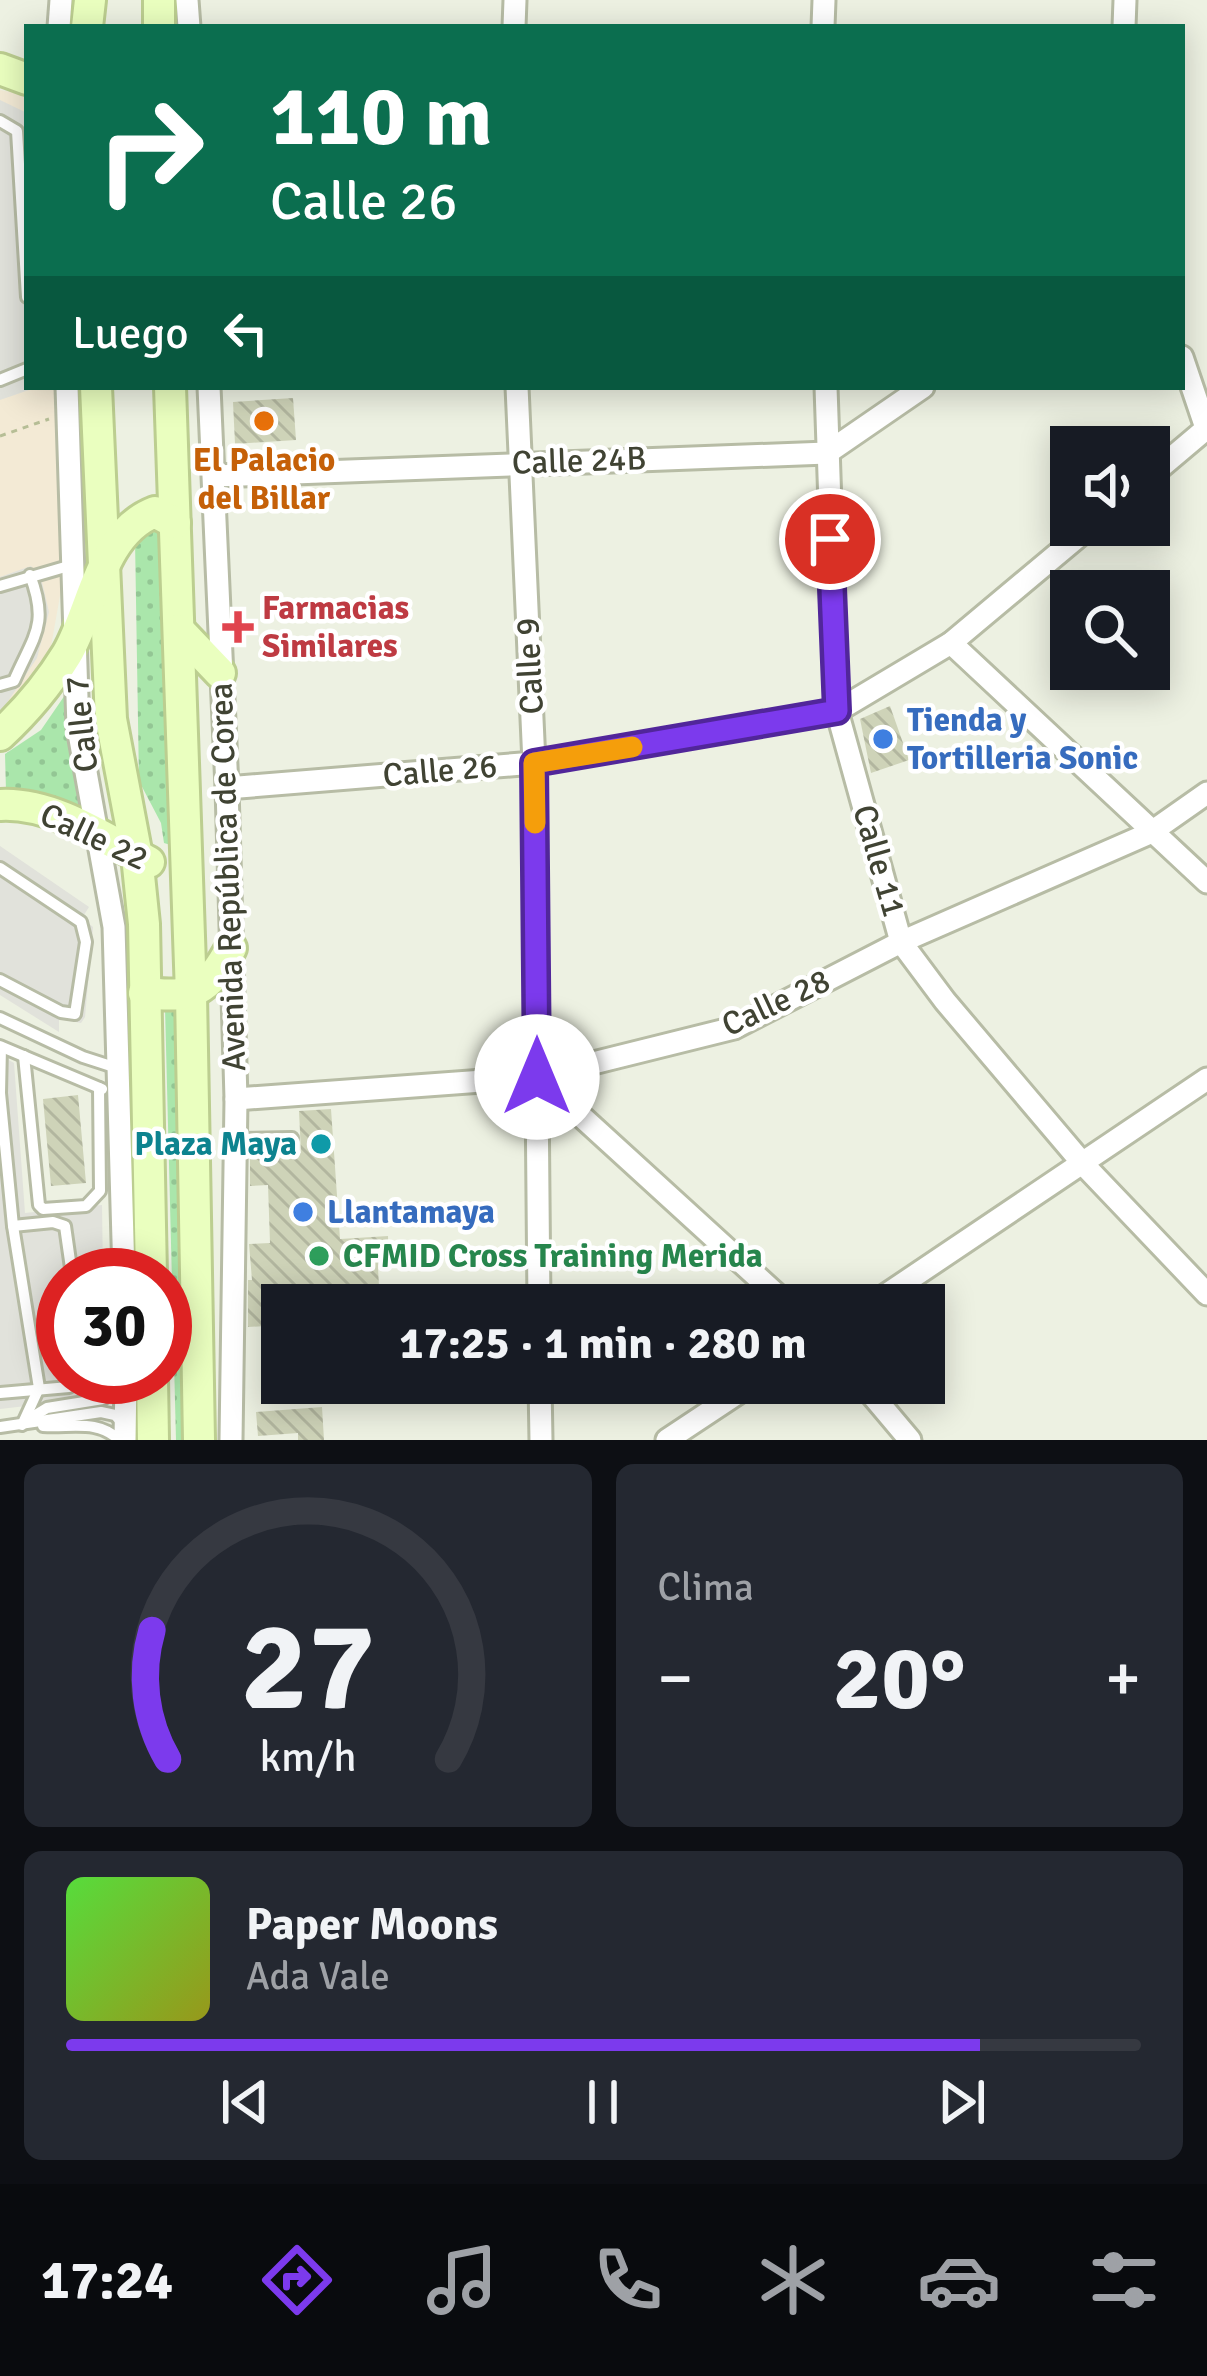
<!DOCTYPE html>
<html lang="es">
<meta charset="utf-8">
<style>
:root{--surface:#171b24;--page:#242831;--text:#f1f3f6;--muted:#9ea1a6;--line:#363941;--accent:#7c3aed}
body{margin:0;font-family:Signika,sans-serif;background:var(--page);color:var(--text);height:100vh;display:flex;flex-direction:column;font-size:45px;white-space:nowrap}
*{box-sizing:border-box;margin:0}
p{font-size:39px;color:var(--muted)}
.icon{flex:none;width:66px;height:66px;fill:none;stroke:currentColor;stroke-width:2;stroke-linecap:round;stroke-linejoin:round}
.map{position:relative;height:1440px;overflow:hidden}
.side{display:flex;flex-direction:column;gap:24px;padding:24px;background:#0d0f14;flex:1}
.side>*{flex:none}
.guide{position:absolute;left:24px;top:24px;width:1161px;height:366px;border-radius:0px;box-shadow:0 6px 30px #0003;background:#0b6e4f;color:#fff;overflow:hidden}
.fabs{position:absolute;left:1050px;top:426px;display:grid;gap:24px}
.fabs a{display:grid;place-items:center;width:120px;height:120px;border-radius:0px;background:var(--surface);box-shadow:0 6px 30px #0003;font-size:60px}
.speed{position:absolute;left:36px;top:1248px;display:flex;gap:24px;font-size:60px;font-weight:700;text-align:center}
.speed>*{display:grid;place-content:center;width:156px;height:156px;border-radius:50%;background:var(--surface);box-shadow:0 6px 30px #0003;line-height:1}
.speed .limit{border:18px solid #d22;background:#fff;color:#111}
.pin{position:absolute;display:grid;place-items:center;width:102px;height:102px;color:#fff;margin:-51px;border:6px solid #fff;border-radius:50%;box-shadow:0 3px 12px #0007}
.me{position:absolute;width:132px;margin:-66px;rotate:0deg;stroke-linejoin:round;filter:drop-shadow(0 0 9px #0008)}
.turn{display:flex;align-items:center;gap:42px;height:252px;padding:0 48px;font-size:54px}
.turn .icon{width:156px;height:156px;stroke-width:2.5}
.turn b{display:block;font-size:84px;line-height:102px}
.then{display:flex;align-items:center;height:114px;padding:0 48px;background:#0003;gap:24px;font-size:45px}
.big{font-size:90px;font-weight:700;line-height:1.1}
.side .tile{flex:1;display:flex;flex-direction:column;justify-content:center;gap:18px;min-width:0;padding:0 42px;border-radius:18px;background:var(--page)}
.side .dial{align-items:center;gap:0}
.dial svg{height:312px;overflow:visible;fill:none;stroke:var(--line);stroke-width:7;stroke-linecap:round;text-anchor:middle}
.dial text{fill:var(--text);stroke:none}
.song{display:flex;align-items:center;gap:36px}
.cover{width:144px;height:144px;border-radius:18px;background:linear-gradient(135deg,hsl(110 70% 55%),hsl(60 70% 35%))}
.played{height:12px;border-radius:6px;background:linear-gradient(90deg,var(--accent) 85%,var(--line) 85%)}
.keys{display:flex;justify-content:space-around;direction:ltr}
.heat{display:flex;justify-content:space-between;align-items:center;font-size:66px;direction:ltr}
.side .tiles{flex:1;display:grid;gap:24px;grid-template-columns:1fr 1fr}
.tile:last-child{grid-column:span 2}
.trip{position:absolute;left:261px;top:1284px;width:684px;height:120px;border-radius:0px;background:var(--surface);box-shadow:0 6px 30px #0003;font-weight:700;line-height:120px;text-align:center}
.tabs{display:flex;height:192px;justify-content:space-around;align-items:center;background:#090b0e;color:var(--muted)}
.tabs .icon{width:84px;height:84px}
.tabs .active{color:var(--accent)}
.tabs b{font-size:54px;color:var(--text)}
.map>svg:first-child{display:block}
.medical{fill:#f3ead5}
.garden{fill:url(#garden-dots)}
.parking{fill:#e1e2db}
.building{fill:url(#building-back-hatch)}
.lines{fill:none;stroke-linecap:round;stroke-linejoin:round}
.lane-casing{stroke:#b7bca5;stroke-width:16}
.street-casing{stroke:#b7bca5;stroke-width:27}
.secondary-casing{stroke:#bcce90;stroke-width:36}
.path{stroke:#b6be96;stroke-width:3;stroke-dasharray:6 6;stroke-linecap:butt}
.lane{stroke:#fff;stroke-width:10}
.street{stroke:#fff;stroke-width:21}
.secondary{stroke:#eaffbf;stroke-width:30}
.route-casing{stroke:#51269a;stroke-width:30}
.route{stroke:#7c3aed;stroke-width:21}
.slow{stroke:#f59e0b;stroke-width:21}
.food-dot{fill:#e8710a;stroke:#fff;stroke-width:4.5}
.health-dot{fill:#e0444e;stroke:#fff;stroke-width:4.5}
.shop-dot{fill:#3f7fe0;stroke:#fff;stroke-width:4.5}
.culture-dot{fill:#0f9aa8;stroke:#fff;stroke-width:4.5}
.leisure-dot{fill:#2e9e5b;stroke:#fff;stroke-width:4.5}
.labels{text-anchor:middle;dominant-baseline:central;stroke-width:9;stroke-linejoin:round;paint-order:stroke}
.food-label{font-size:33px;font-weight:bold;fill:#c56008;stroke:#fff}
.street-label{font-size:33px;fill:#404333;stroke:#fff}
.health-label{font-size:33px;font-weight:bold;fill:#be3a42;stroke:#fff;text-anchor:start}
.shop-label{font-size:33px;font-weight:bold;fill:#366cbe;stroke:#fff;text-anchor:start}
.culture-label{font-size:33px;font-weight:bold;fill:#0d838f;stroke:#fff;text-anchor:end}
.leisure-label{font-size:33px;font-weight:bold;fill:#27864d;stroke:#fff;text-anchor:start}
</style>
<div class="map">
<svg width="1207" height="1440" viewBox="0 0 1207 1440">
<defs>
<pattern id="garden-dots" width="8" height="8" patternUnits="userSpaceOnUse" patternTransform="scale(3)"><rect width="8" height="8" fill="#aae6ab"/><path d="M2 2h.1M6 6h.1" fill="none" stroke="#93c694" stroke-width="1.8" stroke-linecap="round"/></pattern>
<pattern id="building-back-hatch" width="6" height="6" patternUnits="userSpaceOnUse" patternTransform="scale(3)"><rect width="6" height="6" fill="#ced3b8"/><path d="M-1 5l2 2M0 0l6 6M5-1l2 2" fill="none" stroke="#b2b69f"/></pattern>
</defs>
<rect width="100%" height="100%" fill="#edf1e2"/>
<!-- medical -->
<path class="medical" d="M0 90 20 94 27 100V387H56L63 579 50 652 10 715 0 721Z"/>
<!-- garden -->
<g class="garden">
<path d="M154 529 160 535 162 608 174 654 177 847 164 843 161 823 139 781 135 540Z"/>
<path d="M69 694C70 739 75 778 90 820L6 791 5 754 41 730 65 695Z"/>
<path d="M165 1007H181L190 1440H176Z"/>
</g>
<!-- parking -->
<g class="parking">
<path d="M0 100 27 113 25 380 29 390 0 400Z"/>
<path d="M31 566 42 582 49 612 37 658 0 713V577Z"/>
<path d="M0 846 89 907 82 918 93 927 85 1017 81 1023 59 1019V1032L0 995Z"/>
<path d="M0 1055 14 1063 25 1213 102 1205 103 1275H63V1377H105V1397L0 1409Z"/>
</g>
<!-- building -->
<g class="building">
<path d="M293 398 296 440 235 444 233 402Z"/>
<path d="M890 706 909 760 871 773 860 719Z"/>
<path d="M78 1095 86 1183 51 1186 43 1099Z"/>
<path d="M331 1109 340 1239 388 1236 389 1267 378 1268 380 1305H282V1325L248 1327V1280H252L249 1244 270 1243 268 1185 250 1186V1156L301 1153 299 1111Z"/>
<path d="M322 1407 324 1440H298V1433L258 1436 256 1412Z"/>
</g>
<g class="lines">
<!-- lane casing -->
<g class="lane-casing">
<g id="lane">
<path d="M0 121 17 131 27 297"/>
<path d="M0 380 27 369"/>
<path d="M0 586 72 565"/>
<path d="M0 685 14 681C34 635 49 625 30 575"/>
<path d="M0 868 81 922 86 942 75 1014 61 1012 0 980"/>
<path d="M0 1018 83 1057 117 1068"/>
<path d="M0 1046 102 1089"/>
<path d="M1 1047 0 1093 13 1226 39 1388 22 1425"/>
<path d="M24 1056 39 1205 43 1209 86 1206 100 1191 99 1088"/>
<path d="M235 1139 292 1138"/>
<path d="M13 1226 53 1222 65 1226 72 1275"/>
<path d="M0 1393 69 1387 79 1377"/>
<path d="M29 1419 47 1408 103 1399 122 1378"/>
<path d="M43 1426C71 1428 98 1419 119 1440"/>
<path d="M0 1427 101 1412 115 1415 123 1424"/>
</g>
</g>
<!-- street casing -->
<g class="street-casing">
<g id="street">
<path d="M187 0 189 27"/>
<path d="M59 27 61 0"/>
<path d="M514 27 515 0"/>
<path d="M823 27 824 0"/>
<path d="M1124 27 1125 0"/>
<path d="M1182 357 1207 431"/>
<path d="M67 387 78 728 114 927 124 1275"/>
<path d="M209 387 227 788 236 1099 231 1440"/>
<path d="M517 387 534 763 539 1305"/>
<path d="M826 387 837 711 901 942 945 1001 1084 1165 1207 1294"/>
<path d="M214 476 827 453 923 387"/>
<path d="M1149 477 1207 428"/>
<path d="M951 643 1207 882"/>
<path d="M227 788 534 763 837 711 951 643 1092 525"/>
<path d="M537 1089 570 1106 788 1305"/>
<path d="M236 1099 537 1077 734 1028 901 942 1150 833 1207 793"/>
<path d="M871 1305 1207 1079"/>
<path d="M540 1383 541 1440"/>
<path d="M862 1383 910 1440"/>
<path d="M125 1440 126 1377"/>
<path d="M667 1440 753 1383"/>
</g>
</g>
<!-- secondary casing -->
<g class="secondary-casing">
<g id="secondary">
<path d="M159 0V27"/>
<path d="M87 27 90 0"/>
<path d="M0 69 27 79"/>
<path d="M96 387 111 719 137 856 144 924 151 1275"/>
<path d="M170 387 191 994 199 1440"/>
<path d="M179 630 220 673"/>
<path d="M0 735C26 711 48 685 67 654 93 610 100 533 155 512L175 523"/>
<path d="M0 805C52 802 104 838 149 862"/>
<path d="M144 993C193 998 207 993 231 948"/>
<path d="M152 1377 153 1440"/>
</g>
</g>
<!-- path -->
<path class="path" d="M0 436 49 419"/>
<!-- lane -->
<use href="#lane" class="lane"/>
<!-- street -->
<use href="#street" class="street"/>
<!-- secondary -->
<use href="#secondary" class="secondary"/>
</g>
<g class="lines">
<!-- route casing -->
<g class="route-casing">
<path id="route" d="M537 1077 534 763 837 711 830 539"/>
</g>
<!-- route -->
<use href="#route" class="route"/>
<!-- slow -->
<path class="slow" d="M535 823 534 763 632 747"/>
</g>
<!-- markers -->
<circle class="food-dot" cx="264" cy="421" r="12"/>
<path class="health-dot" d="M232 609h12v12h12v12h-12v12h-12v-12h-12v-12h12z"/>
<g class="shop-dot">
<circle cx="883" cy="739" r="12"/>
<circle cx="303" cy="1212" r="12"/>
</g>
<circle class="culture-dot" cx="321" cy="1144" r="12"/>
<circle class="leisure-dot" cx="319" cy="1256" r="12"/>
<g class="labels">
<!-- food labels -->
<g class="food-label">
<text x="264" y="460">El Palacio<tspan x="264" dy="38">del Billar</tspan></text>
</g>
<!-- street labels -->
<g class="street-label">
<text transform="translate(579 461) rotate(-2)">Calle 24B</text>
<text transform="translate(530 666) rotate(-93)">Calle 9</text>
<text transform="translate(82 724) rotate(-96)">Calle 7</text>
<text transform="translate(440 771) rotate(-5)">Calle 26</text>
<text transform="translate(94 837) rotate(25)">Calle 22</text>
<text transform="translate(879 861) rotate(74)">Calle 11</text>
<text transform="translate(228 877) rotate(-92)">Avenida República de Corea</text>
<text transform="translate(776 1003) rotate(-25)">Calle 28</text>
</g>
<!-- health labels -->
<g class="health-label">
<text x="262" y="608">Farmacias<tspan x="262" dy="38">Similares</tspan></text>
</g>
<!-- shop labels -->
<g class="shop-label">
<text x="907" y="720">Tienda y<tspan x="907" dy="38">Tortilleria Sonic</tspan></text>
<text x="327" y="1212">Llantamaya</text>
</g>
<!-- culture labels -->
<g class="culture-label">
<text x="297" y="1144">Plaza Maya</text>
</g>
<!-- leisure labels -->
<g class="leisure-label">
<text x="343" y="1256">CFMID Cross Training Merida</text>
</g>
</g>
</svg>
<div class="fabs">
<a><svg class="icon" aria-label="sound" viewBox="0 0 24 24"><path d="M4 9h4l5-4v14l-5-4H4zM17 9q2 3 0 6"/></svg></a>
<a><svg class="icon" aria-label="search" viewBox="0 0 24 24"><circle cx="10" cy="10" r="6"/><path d="M15 15l6 6"/></svg></a>
</div>
<div class="speed"><div class="limit">30</div></div>
<div class="pin" style="left:830px;top:539px;background:#d93025"><svg class="icon" aria-label="arrive" viewBox="0 0 24 24"><path d="M6 21V4h12l-3 4 3 4H6"/></svg></div>
<svg class="me" style="left:537px;top:1077px" viewBox="-20 -20 40 40"><circle r="19" fill="#fff"/><path d="M0-13L10 11 0 6-10 11z" fill="#7c3aed"/></svg>
<div class="trip">17:25 · 1 min · 280 m</div>
<div class="guide">
<div class="turn"><svg class="icon" aria-label="right" viewBox="0 0 24 24"><path d="M7 20v-9h11M14 6l5 5-5 5"/></svg><div><b>110 m</b>Calle 26</div></div>
<div class="then">Luego<svg class="icon" aria-label="left" viewBox="0 0 24 24"><path d="M17 20v-9H6M10 6l-5 5 5 5"/></svg></div>
</div>
</div>
<section class="side">
<div class="tiles">
<div class="tile dial"><svg viewBox="0 0 100 80">
<path d="M14 69A42 42 0 1 1 86 69"/>
<path d="M14 69A42 42 0 0 1 10 36" stroke="#7c3aed"/>
<text x="50" y="56" font-size="32" font-weight="700">27</text>
<text x="50" y="72" font-size="11">km/h</text>
</svg></div>
<div class="tile"><p>Clima</p>
<div class="heat"><a>−</a><b class="big">20°</b><a>+</a></div>
</div>
<div class="tile">
<div class="song"><i class="cover"></i><div><b>Paper Moons</b><p>Ada Vale</p></div></div>
<div class="played"></div>
<div class="keys"><svg class="icon" aria-label="previous" viewBox="0 0 24 24"><path d="M18 5L8 12l10 7zM5 5v14"/></svg><svg class="icon" aria-label="pause" viewBox="0 0 24 24"><path d="M8 5v14M16 5v14"/></svg><svg class="icon" aria-label="next" viewBox="0 0 24 24"><path d="M6 5l10 7-10 7zM19 5v14"/></svg></div>
</div>
</div>
</section>
<nav class="tabs">
<b>17:24</b>
<svg class="icon active" aria-label="directions" viewBox="0 0 24 24"><path d="M12 3l9 9-9 9-9-9zM9 14v-3h6M13 9l2 2-2 2"/></svg>
<svg class="icon" aria-label="music" viewBox="0 0 24 24"><path d="M9 18V5l10-2v13"/><circle cx="6" cy="18" r="3"/><circle cx="16" cy="16" r="3"/></svg>
<svg class="icon" aria-label="phone" viewBox="0 0 24 24"><path d="M5 4h4l2 5-3 2q2 4 5 5l2-3 5 2v4C11 20 4 13 5 4z"/></svg>
<svg class="icon" aria-label="climate" viewBox="0 0 24 24"><path d="M12 3v18M4 7l16 10M4 17L20 7"/></svg>
<svg class="icon" aria-label="car" viewBox="0 0 24 24"><path d="M5 17H2v-5l4-1 3-4h7l3 4 3 1v5h-3M9 17h6M6 11h13"/><circle cx="7" cy="17" r="2"/><circle cx="17" cy="17" r="2"/></svg>
<svg class="icon" aria-label="filters" viewBox="0 0 24 24"><path d="M4 7h16M4 17h16"/><circle cx="9" cy="7" r="2"/><circle cx="15" cy="17" r="2"/></svg>
</nav>
